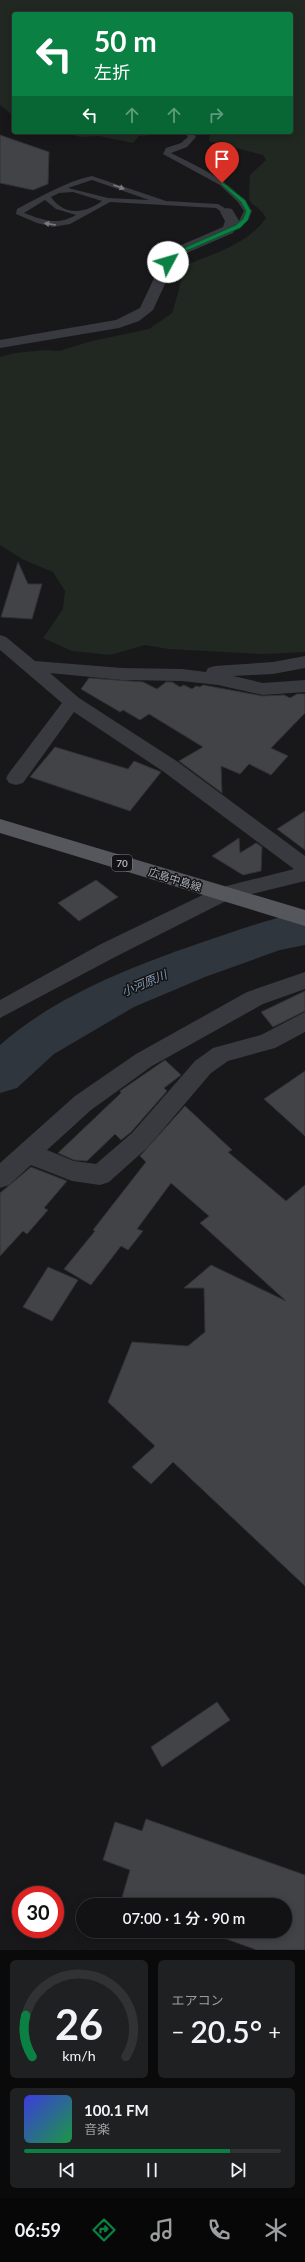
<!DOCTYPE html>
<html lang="ja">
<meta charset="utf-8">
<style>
:root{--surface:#121214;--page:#1f2022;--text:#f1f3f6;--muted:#9c9ea0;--line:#313234;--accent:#0b8043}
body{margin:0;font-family:Lato,"Noto Sans JP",sans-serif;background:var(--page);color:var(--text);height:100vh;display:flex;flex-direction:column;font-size:15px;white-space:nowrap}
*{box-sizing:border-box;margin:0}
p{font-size:13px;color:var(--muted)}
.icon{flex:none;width:22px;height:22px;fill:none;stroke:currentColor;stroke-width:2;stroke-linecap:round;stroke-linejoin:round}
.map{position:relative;height:1950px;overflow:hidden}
.drawer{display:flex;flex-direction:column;gap:10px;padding:10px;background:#0a0a0b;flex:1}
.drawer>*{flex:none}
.banner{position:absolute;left:12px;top:12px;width:281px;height:122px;border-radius:4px;box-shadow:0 2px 10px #0003,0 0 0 1px var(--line);background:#0b8043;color:#fff;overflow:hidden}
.speed{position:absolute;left:12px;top:1886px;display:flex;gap:8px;font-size:20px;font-weight:700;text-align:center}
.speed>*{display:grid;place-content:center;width:52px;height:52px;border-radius:50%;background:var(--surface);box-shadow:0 2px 10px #0003,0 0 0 1px var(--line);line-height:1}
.speed .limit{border:6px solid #d22;background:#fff;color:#111}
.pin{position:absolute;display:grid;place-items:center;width:34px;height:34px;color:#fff;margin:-41px -17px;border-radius:50% 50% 50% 0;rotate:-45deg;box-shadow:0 0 4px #0007}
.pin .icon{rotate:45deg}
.me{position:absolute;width:44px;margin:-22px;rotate:51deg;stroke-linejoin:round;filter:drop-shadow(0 0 3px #0008)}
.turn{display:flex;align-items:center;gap:14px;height:84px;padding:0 16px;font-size:18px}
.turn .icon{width:52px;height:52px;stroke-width:2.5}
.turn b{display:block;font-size:28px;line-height:34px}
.lanes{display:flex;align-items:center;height:38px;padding:0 16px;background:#0003;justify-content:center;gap:20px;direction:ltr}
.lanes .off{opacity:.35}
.big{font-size:30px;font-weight:600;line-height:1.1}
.drawer .tile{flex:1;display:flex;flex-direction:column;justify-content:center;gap:6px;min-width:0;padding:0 14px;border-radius:6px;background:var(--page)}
.drawer .dial{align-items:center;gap:0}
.dial svg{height:104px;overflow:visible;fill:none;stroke:var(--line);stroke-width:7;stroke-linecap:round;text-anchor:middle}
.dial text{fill:var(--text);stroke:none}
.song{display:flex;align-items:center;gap:12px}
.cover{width:48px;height:48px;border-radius:6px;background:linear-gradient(135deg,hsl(240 70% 55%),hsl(140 70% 35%))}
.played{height:4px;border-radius:2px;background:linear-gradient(90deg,var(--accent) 80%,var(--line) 80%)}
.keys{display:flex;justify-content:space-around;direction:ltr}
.heat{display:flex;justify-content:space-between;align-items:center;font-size:22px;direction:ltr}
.drawer .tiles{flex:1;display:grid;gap:10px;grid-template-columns:1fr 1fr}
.tile:last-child{grid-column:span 2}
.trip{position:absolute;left:76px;top:1898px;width:216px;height:40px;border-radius:20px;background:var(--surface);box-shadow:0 2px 10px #0003,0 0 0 1px var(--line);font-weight:600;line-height:40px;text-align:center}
.tab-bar{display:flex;height:64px;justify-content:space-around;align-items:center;background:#070708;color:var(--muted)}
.tab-bar .icon{width:28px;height:28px}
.tab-bar .selected{color:var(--accent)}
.tab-bar b{font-size:18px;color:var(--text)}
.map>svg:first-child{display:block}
.green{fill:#202821}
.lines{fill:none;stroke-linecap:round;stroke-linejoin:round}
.river{fill:#2f363d;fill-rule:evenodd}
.building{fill:#424347;stroke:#323236}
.lane{fill:#393a3f;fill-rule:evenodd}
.street{fill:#393a3f;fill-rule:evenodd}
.primary{fill:#56575d;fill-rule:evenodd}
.oneway{fill:#787a82}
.route{fill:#0b8043;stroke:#07532c}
.labels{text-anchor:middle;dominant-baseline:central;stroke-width:3;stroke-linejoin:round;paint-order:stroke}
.shield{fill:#131315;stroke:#7d8087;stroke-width:1}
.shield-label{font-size:10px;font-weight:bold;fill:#abafb8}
.street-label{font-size:11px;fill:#abafb8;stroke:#131315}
.water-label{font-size:12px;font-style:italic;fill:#859cb0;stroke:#131315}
</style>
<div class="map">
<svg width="305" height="1950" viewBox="0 0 305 1950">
<rect width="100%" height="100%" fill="#18181a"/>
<!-- green -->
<g class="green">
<path d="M0 0H305V652L263 654 169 649 145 645 110 655 72 651 43 638 63 609 65 591 53 572 22 559 0 545V357L16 353 45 350 59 351 92 341 149 329 172 313 179 290 183 266C211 255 248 244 266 218 261 208 255 208 250 201 248 197 250 180 250 175L266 160 263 155 209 141 210 132H291V14H14V116L0 105Z"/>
<path d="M60 132H166L164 134 139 136 133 143 99 136 81 137Z"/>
</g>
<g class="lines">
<!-- river -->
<path class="river" d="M305 911V945L280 950 205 977 134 1007 54 1054 17 1088 0 1093V1045C56 996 130 967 200 943 235 931 269 919 305 911Z"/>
</g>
<!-- building -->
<g class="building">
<path d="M0 135 49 152 48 184 33 190 0 183Z"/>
<path d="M18 562 28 584H42L32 619 1 617Z"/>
<path d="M89 678 143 682 157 689 166 682H172L180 687 184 685 192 689 196 686 200 687 203 685 263 696 284 695 290 698 297 694H305V713L271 748 288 756 271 775 249 764 240 774 221 766 222 793 179 761 203 747 149 714 140 720 123 710 120 712 81 689Z"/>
<path d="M55 747 128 769 134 761 161 772 130 811 30 777Z"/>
<path d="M305 811V850L277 829Z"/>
<path d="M239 838 240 853 256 843 262 847 261 871 243 875 212 856Z"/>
<path d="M96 880 118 897 79 921 58 903Z"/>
<path d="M305 991V1011L273 1027 261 1012Z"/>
<path d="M165 1060 181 1075 164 1088 167 1091 131 1132 121 1140 115 1134 87 1161 74 1160 58 1153 121 1093 120 1091Z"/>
<path d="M305 1071V1136L264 1099Z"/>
<path d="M185 1106 232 1150 228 1152 286 1201 305 1185V1586L173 1462 151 1484 132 1467 155 1446 108 1402 132 1342 188 1346 205 1332 204 1288H184L211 1265 286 1301 200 1223 209 1216 171 1183 137 1229 143 1231 128 1250 121 1246 91 1285 64 1269 95 1231 93 1230 146 1162 140 1156Z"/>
<path d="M31 1167 67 1181 44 1208 48 1210 27 1234 23 1231 0 1256V1193Z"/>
<path d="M48 1267 78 1280 52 1321 23 1307Z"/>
<path d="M217 1702 230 1720 162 1767 151 1747Z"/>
<path d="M146 1819 305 1875V1950H257L204 1931H285V1905H131L121 1901 130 1870 103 1860 115 1822 142 1831Z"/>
</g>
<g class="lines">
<!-- lane -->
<g class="lane">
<path d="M185 132H193L196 137 187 147 171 153C202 169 232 181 252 211 248 223 241 228 229 231L225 229 239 221 244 211 238 202 220 185 163 154 166 148 181 143 188 137Z"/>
<path d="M92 176 166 201 218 204 231 212 224 214 216 208 110 202 70 224 53 227 37 223 16 214 17 209C42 196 65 182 92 176ZM92 180 149 200 108 198 68 188ZM73 192 102 201C86 213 65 217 51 197L59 193ZM45 200 56 209 76 215C57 226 43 220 24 213Z"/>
</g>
<!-- street -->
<g class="street">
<path d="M227 208 232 209 239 221 233 233 189 252 176 260 153 310 139 321 119 328 0 348V340L116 320 140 308 165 255 179 246 223 227 225 221 220 212Z"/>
<path d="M0 635 6 637 35 661 122 668 182 669 206 672 208 668 215 666 273 662 305 656V668L273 674 233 676 263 683 305 680V692L263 695 218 685 182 681 122 680 50 673 79 698 178 762 305 856V881L228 900 117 956 0 1018V1000L101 944 215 889 294 869 164 772 74 712 23 783 16 785 9 783 6 778 9 773 62 703 0 650Z"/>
<path d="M305 972V989L263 1004 152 1066 91 1110 47 1150 74 1161 96 1164 132 1133 195 1061 213 1048 261 1035 305 1012V1032L275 1048 228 1061 211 1073 148 1147 109 1182 100 1185 72 1181 31 1165 9 1185 0 1188V1163L75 1096 136 1054 247 992Z"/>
</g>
<!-- primary -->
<path class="primary" d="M0 819 305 910V926L0 833Z"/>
</g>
<!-- one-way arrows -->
<defs><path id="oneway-solid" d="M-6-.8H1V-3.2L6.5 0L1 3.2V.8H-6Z"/></defs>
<g class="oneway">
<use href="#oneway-solid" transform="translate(119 187) rotate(20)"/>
<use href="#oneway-solid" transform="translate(50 224) rotate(-171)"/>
</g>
<!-- route -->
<path class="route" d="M222 182 245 200 251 211 248 220 240 228 179 254 170 263H166L175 252 236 225 243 219 246 211 241 202 221 184Z"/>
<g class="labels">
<!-- shield labels -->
<rect class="shield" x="112" y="855" width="20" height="16" rx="3"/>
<g class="shield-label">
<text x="122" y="863">70</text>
</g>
<!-- street labels -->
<g class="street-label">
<text transform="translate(175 879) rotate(17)">広島中島線</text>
</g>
<!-- water labels -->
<g class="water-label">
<text transform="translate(144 983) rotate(-23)">小河原川</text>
</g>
</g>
</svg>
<div class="speed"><div class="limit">30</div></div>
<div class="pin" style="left:222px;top:183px;background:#d93025"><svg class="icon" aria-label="arrive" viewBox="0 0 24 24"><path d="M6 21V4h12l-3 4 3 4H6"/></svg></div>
<svg class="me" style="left:168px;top:262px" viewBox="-20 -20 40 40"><circle r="19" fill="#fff"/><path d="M0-13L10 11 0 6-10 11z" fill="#0b8043"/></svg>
<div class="trip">07:00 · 1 分 · 90 m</div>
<div class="banner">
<div class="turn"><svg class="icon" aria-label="left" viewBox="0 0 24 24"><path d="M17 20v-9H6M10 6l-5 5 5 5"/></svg><div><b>50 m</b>左折</div></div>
<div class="lanes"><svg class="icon" aria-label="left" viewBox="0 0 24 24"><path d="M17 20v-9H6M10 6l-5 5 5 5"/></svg><svg class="icon off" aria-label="ahead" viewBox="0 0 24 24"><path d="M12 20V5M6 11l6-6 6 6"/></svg><svg class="icon off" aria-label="ahead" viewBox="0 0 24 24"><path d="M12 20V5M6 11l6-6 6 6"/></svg><svg class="icon off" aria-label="right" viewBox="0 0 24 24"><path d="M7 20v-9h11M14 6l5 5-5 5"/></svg></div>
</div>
</div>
<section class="drawer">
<div class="tiles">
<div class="tile dial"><svg viewBox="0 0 100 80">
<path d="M14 69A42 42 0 1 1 86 69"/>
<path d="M14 69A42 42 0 0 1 9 37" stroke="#0b8043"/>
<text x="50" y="56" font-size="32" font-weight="700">26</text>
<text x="50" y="72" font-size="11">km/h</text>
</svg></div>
<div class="tile"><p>エアコン</p>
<div class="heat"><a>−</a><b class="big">20.5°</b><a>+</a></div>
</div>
<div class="tile">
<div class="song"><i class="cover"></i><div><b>100.1 FM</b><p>音楽</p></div></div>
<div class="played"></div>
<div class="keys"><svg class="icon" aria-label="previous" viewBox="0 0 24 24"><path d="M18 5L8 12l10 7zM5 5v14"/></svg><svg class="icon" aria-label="pause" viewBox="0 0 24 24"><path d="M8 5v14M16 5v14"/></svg><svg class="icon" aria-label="next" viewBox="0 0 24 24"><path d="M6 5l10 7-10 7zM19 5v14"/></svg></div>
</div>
</div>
</section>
<nav class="tab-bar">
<b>06:59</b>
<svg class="icon selected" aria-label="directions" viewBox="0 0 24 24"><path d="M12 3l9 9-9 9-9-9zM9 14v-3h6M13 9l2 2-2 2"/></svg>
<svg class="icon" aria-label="music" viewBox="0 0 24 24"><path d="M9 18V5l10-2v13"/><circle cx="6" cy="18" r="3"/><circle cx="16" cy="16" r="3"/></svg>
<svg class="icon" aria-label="phone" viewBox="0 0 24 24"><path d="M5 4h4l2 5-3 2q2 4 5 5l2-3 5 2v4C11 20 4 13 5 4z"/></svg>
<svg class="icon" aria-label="climate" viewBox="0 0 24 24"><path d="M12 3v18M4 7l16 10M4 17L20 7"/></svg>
</nav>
